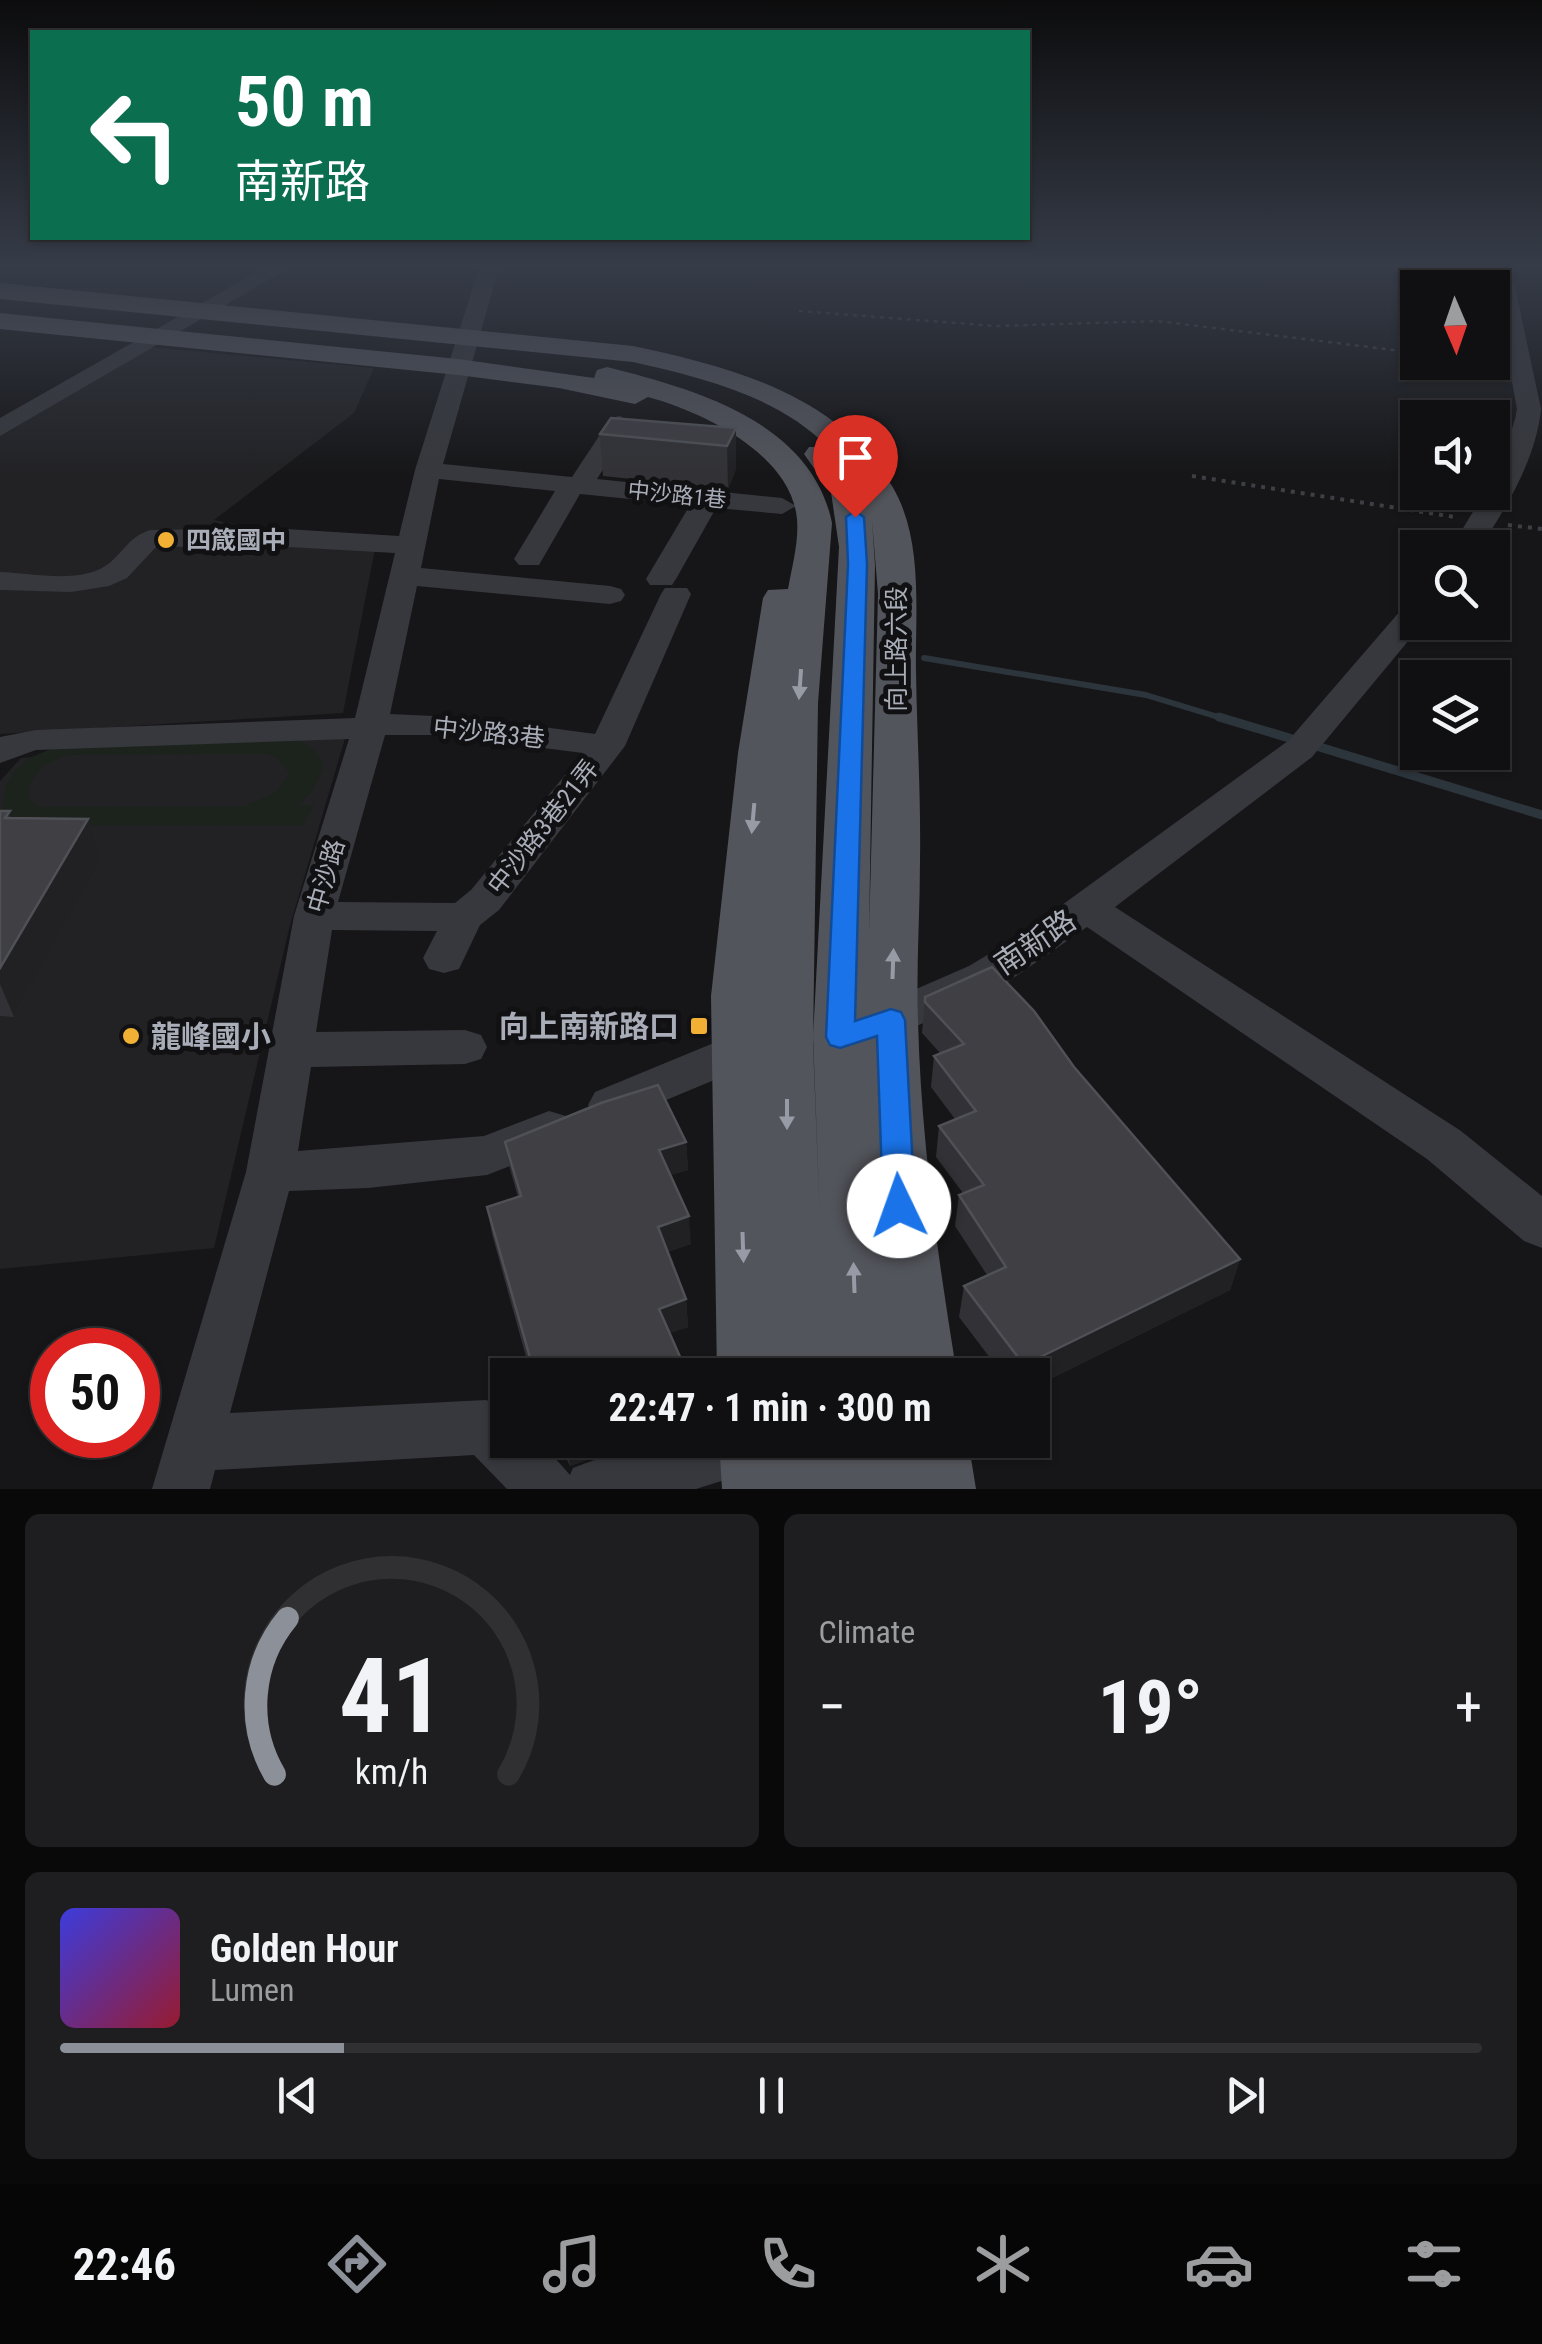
<!DOCTYPE html>
<meta charset="utf-8">
<style>
:root{--surface:#101012;--page:#1e1e20;--text:#f1f3f6;--muted:#9c9d9f;--line:#303032;--accent:#8c9099}
body{margin:0;font-family:"Roboto Condensed","Noto Sans TC",sans-serif;background:var(--page);color:var(--text);height:100vh;display:flex;flex-direction:column;font-size:38px;white-space:nowrap}
*{box-sizing:border-box;margin:0}
p{font-size:32px;color:var(--muted)}
.icon{flex:none;width:55px;height:55px;fill:none;stroke:currentColor;stroke-width:2;stroke-linecap:round;stroke-linejoin:round}
.map{position:relative;height:1489px;overflow:hidden}
.drawer{display:flex;flex-direction:column;gap:25px;padding:25px;background:#09090a;flex:1}
.drawer>*{flex:none}
.banner{position:absolute;left:30px;top:30px;width:1000px;height:210px;border-radius:0px;box-shadow:0 2px 8px #0004,0 0 0 2px var(--line);background:#0b6e4f;color:#fff;overflow:hidden}
.needle{width:65px;rotate:178deg}
.fabs{position:absolute;left:1400px;top:270px;display:grid;gap:20px}
.fabs a{display:grid;place-items:center;width:110px;height:110px;border-radius:0px;background:var(--surface);box-shadow:0 2px 8px #0004,0 0 0 2px var(--line);font-size:50px}
.speed{position:absolute;left:30px;top:1328px;display:flex;gap:20px;font-size:50px;font-weight:700;text-align:center}
.speed>*{display:grid;place-content:center;width:130px;height:130px;border-radius:50%;background:var(--surface);box-shadow:0 2px 8px #0004,0 0 0 2px var(--line);line-height:1}
.speed .limit{border:15px solid #d22;background:#fff;color:#111}
.pin{position:absolute;display:grid;place-items:center;width:85px;height:85px;color:#fff;margin:-102px -42px;border-radius:50% 50% 50% 0;rotate:-45deg;box-shadow:0 0 10px #0007}
.pin .icon{rotate:45deg}
.me{position:absolute;width:110px;margin:-55px;rotate:357deg;stroke-linejoin:round;filter:drop-shadow(0 0 8px #0008)}
.turn{display:flex;align-items:center;gap:35px;height:210px;padding:0 40px;font-size:45px}
.turn .icon{width:130px;height:130px;stroke-width:2.5}
.turn b{display:block;font-size:70px;line-height:85px}
.big{font-size:75px;font-weight:700;line-height:1.1}
.drawer .tile{flex:1;display:flex;flex-direction:column;justify-content:center;gap:15px;min-width:0;padding:0 35px;border-radius:15px;background:var(--page)}
.drawer .dial{align-items:center;gap:0}
.dial svg{height:260px;overflow:visible;fill:none;stroke:var(--line);stroke-width:7;stroke-linecap:round;text-anchor:middle}
.dial text{fill:var(--text);stroke:none}
.song{display:flex;align-items:center;gap:30px}
.cover{width:120px;height:120px;border-radius:15px;background:linear-gradient(135deg,hsl(240 70% 55%),hsl(350 70% 35%))}
.played{height:10px;border-radius:5px;background:linear-gradient(90deg,var(--accent) 20%,var(--line) 20%)}
.keys{display:flex;justify-content:space-around;direction:ltr}
.heat{display:flex;justify-content:space-between;align-items:center;font-size:55px;direction:ltr}
.drawer .tiles{flex:1;display:grid;gap:25px;grid-template-columns:1fr 1fr}
.tile:last-child{grid-column:span 2}
.trip{position:absolute;left:490px;top:1358px;width:560px;height:100px;border-radius:0px;background:var(--surface);box-shadow:0 2px 8px #0004,0 0 0 2px var(--line);font-weight:700;line-height:100px;text-align:center}
.dock{display:flex;height:160px;justify-content:space-around;align-items:center;background:#060607;color:var(--muted)}
.dock .icon{width:70px;height:70px}
.dock .current{color:var(--accent)}
.dock b{font-size:45px;color:var(--text)}
.map>svg:first-child{display:block}
.built{fill:#222225}
.green{fill:#1c231d;fill-rule:evenodd}
.lines{fill:none;stroke-linecap:round;stroke-linejoin:round}
.stream-far1{stroke:#2c353c;stroke-width:6}
.stream{stroke:#2c353c;stroke-width:9}
.path-far1{stroke:#3d3f44;stroke-width:2.5;stroke-dasharray:4 5;stroke-linecap:butt}
.path{stroke:#3d3f44;stroke-width:4;stroke-dasharray:4 6;stroke-linecap:butt}
.minor{fill:#37383d;fill-rule:evenodd}
.major{fill:#53555c;fill-rule:evenodd}
.wall{fill:#323236}
.shaded-wall{fill:#212124}
.building{fill:#3f3f44;stroke:#4f5156;stroke-width:2.5}
.oneway{fill:#979ba6}
.route{fill:#1a73e8;stroke:#114b97;stroke-width:2.5}
.poi-dot{fill:#f2b134;stroke:#111113;stroke-width:4}
.labels{text-anchor:middle;dominant-baseline:central;stroke-width:10;stroke-linejoin:round;paint-order:stroke}
.far-street-label{font-size:22px;fill:#a8adb8;stroke:#111113}
.poi-label{font-size:25px;font-weight:bold;fill:#a8adb8;stroke:#111113;text-anchor:start}
.street-label{font-size:25px;fill:#a8adb8;stroke:#111113}
.near-street-label{font-size:30px;fill:#a8adb8;stroke:#111113}
.near-poi-label{font-size:30px;font-weight:bold;fill:#a8adb8;stroke:#111113;text-anchor:end}
</style>
<div class="map">
<svg width="1542" height="1489" viewBox="0 0 1542 1489">
<rect width="100%" height="100%" fill="#161618"/>
<!-- built -->
<g class="built">
<path d="M149 347 374 368 354 413 214 520 290 536 376 544 343 713 0 734V422Z"/>
<path d="M346 735 289 929 214 1248 0 1269V781L21 758Z"/>
</g>
<!-- green -->
<path class="green" d="M295 739C310 746 319 751 324 768L313 790 298 805 314 806 303 825 0 826 5 787 14 772 27 759 65 743ZM267 754 279 760 290 774 276 792 245 806 37 807 28 796C31 771 46 763 68 755Z"/>
<g class="lines">
<!-- stream-far1 -->
<path class="stream-far1" d="M924 658 1146 695 1228 720"/>
<!-- stream -->
<g class="stream">
<path d="M1219 717 1299 741"/>
<path d="M1313 745 1542 815"/>
</g>
<!-- path-far1 -->
<path class="path-far1" d="M799 311 996 326 1157 321 1418 353"/>
<!-- path -->
<g class="path">
<path d="M1192 476 1455 517"/>
<path d="M1508 525 1542 529"/>
</g>
<!-- minor -->
<g class="minor">
<path d="M264 268H289L0 436V418Z"/>
<path d="M479 268H499L443 464 572 477 611 418 620 416 632 423 597 479 782 498 796 506 782 514 716 508 676 579 672 585H650L646 579 690 505 580 494 539 565H519L514 559 555 491 439 479 421 568 610 586 621 589 625 595 621 601 610 604 417 586 390 714 476 718 595 734 661 594 665 588H687L691 594 625 746 499 910 480 925 459 969 444 973 429 969 423 958 437 931 332 930 316 1032 465 1030 481 1035 487 1047 481 1059 465 1064 311 1067 298 1151 484 1136 549 1111 566 1116 573 1130 566 1144 487 1175 368 1188 289 1191 230 1413 486 1400 508 1409V1440H539L570 1475 573 1468C649 1437 702 1440 782 1440L784 1444 775 1464 696 1489H507L474 1455 215 1470 210 1489H152L246 1172 294 916 349 739 36 750 0 763V737L36 730 355 718 395 553 270 546 156 547 127 578 109 586 71 592 0 590V572C30 573 74 583 102 568 122 557 127 536 151 530L270 528 399 536 415 470ZM385 735H440L583 753 471 890 455 903 338 902Z"/>
<path d="M1491 268H1511L1541 409C1536 459 1507 506 1480 548H1451L1485 492H1492C1492 465 1513 438 1517 409Z"/>
<path d="M1418 601V622H1424L1312 757 1115 907 1461 1131 1542 1196V1248L1524 1241 1427 1159 1087 927 999 988 893 1037 877 1042 861 1037 855 1025 861 1013 969 966 1022 934 1288 741 1407 603Z"/>
<path d="M758 1032 774 1037 780 1049 774 1061 743 1068 611 1123 595 1118 588 1105 595 1092 721 1040Z"/>
</g>
<!-- major -->
<g class="major">
<path d="M0 283 633 346C731 367 837 394 892 486 924 539 915 612 916 672 917 735 921 798 920 861 920 914 916 968 918 1021 921 1140 938 1258 957 1375H717L711 996 738 753 763 598 768 590 788 589C792 567 799 541 797 519 791 454 703 412 648 397L635 404 559 388 458 375 0 329V313L458 359 594 378 597 370 607 367C694 389 811 421 832 523L818 703 813 1044 820 1220 813 1037 839 547 831 492 804 454 809 447H828C778 396 700 377 633 362L0 299ZM872 520 878 594 869 934 875 565Z"/>
<path d="M719 1440H968L976 1489H722Z"/>
</g>
</g>
<!-- wall -->
<g class="wall">
<path d="M736 428V469L728 489 603 476 600 434Z"/>
<path d="M0 811 13 818 88 819 103 859 14 1017 0 1016Z"/>
<path d="M925 997 1074 1067 1240 1259 1230 1290 1032 1388V1375H1003L959 1317 964 1286 987 1275 955 1226 959 1195 963 1193 936 1157 939 1126 955 1119 931 1087 934 1056 940 1053 922 1033Z"/>
<path d="M505 1142H686L688 1170 670 1175 691 1244 667 1252 686 1299 688 1327 670 1333 688 1375H531L492 1234 487 1207 518 1197 510 1169Z"/>
<path d="M557 1440H641L570 1466Z"/>
</g>
<!-- shaded-wall -->
<g class="shaded-wall">
<path d="M736 428V469L728 489 727 446Z"/>
<path d="M88 819 103 859 14 1017 0 984V968Z"/>
<path d="M686 1142 688 1170 661 1178 659 1150Z"/>
<path d="M689 1216 691 1244 660 1254 658 1227Z"/>
<path d="M1240 1259 1230 1290 1032 1388V1375H1022L1024 1365Z"/>
<path d="M686 1299 688 1327 662 1336 659 1309Z"/>
<path d="M565 1440H641L570 1466Z"/>
</g>
<!-- building -->
<g class="building">
<path d="M611 418 736 428 727 446 600 434Z"/>
<path d="M0 811H10L5 818 88 819 0 968Z"/>
<path d="M992 967 1034 1011 1074 1067 1240 1259 1024 1365 964 1286 1006 1267 959 1195 984 1185 939 1126 976 1111 934 1056 964 1044 925 1002V997Z"/>
<path d="M658 1085 686 1142 659 1150 689 1216 658 1227 686 1299 659 1309 688 1375H535L487 1207 521 1196 505 1142 601 1103Z"/>
</g>
<!-- one-way arrows -->
<defs><path id="oneway-solid" d="M-6-.8H1V-3.2L6.5 0L1 3.2V.8H-6Z" transform="scale(2.5)"/></defs>
<g class="oneway">
<use href="#oneway-solid" transform="translate(800 684) rotate(94)"/>
<use href="#oneway-solid" transform="translate(753 818) rotate(95)"/>
<use href="#oneway-solid" transform="translate(893 964) rotate(-88)"/>
<use href="#oneway-solid" transform="translate(787 1114) rotate(90)"/>
<use href="#oneway-solid" transform="translate(743 1247) rotate(88)"/>
<use href="#oneway-solid" transform="translate(854 1278) rotate(-92)"/>
</g>
<!-- sky -->
<linearGradient id="sky" x2="0" y2="1"><stop stop-color="#0c0c0d"/><stop offset="0.56" stop-color="#363c48"/><stop offset="1" stop-color="#363c48" stop-opacity="0"/></linearGradient>
<rect width="1542" height="476" fill="url(#sky)"/>
<!-- route -->
<path class="route" d="M855 511 864 517 867 564 855 1021 891 1009 901 1012 905 1020 915 1206 911 1216 899 1220 888 1216 883 1206 877 1036 840 1048 830 1045 826 1037 848 564 846 517Z"/>
<!-- markers -->
<g class="poi-dot">
<circle cx="166" cy="540" r="10"/>
<rect x="689" y="1016" width="20" height="20" rx="5"/>
<circle cx="131" cy="1036" r="10"/>
</g>
<g class="labels">
<!-- far-street labels -->
<g class="far-street-label">
<text transform="translate(677 495) rotate(6)">中沙路1巷</text>
</g>
<!-- poi labels -->
<g class="poi-label">
<text x="186" y="540">四箴國中</text>
</g>
<!-- street labels -->
<g class="street-label">
<text transform="translate(896 649) rotate(-90)">向上路六段</text>
<text transform="translate(489 733) rotate(6)">中沙路3巷</text>
<text transform="translate(543 827) rotate(-52)">中沙路3巷21弄</text>
<text transform="translate(326 876) rotate(-74)">中沙路</text>
</g>
<!-- near-street labels -->
<g class="near-street-label">
<text transform="translate(1035 942) rotate(-34)">南新路</text>
</g>
<!-- near-poi labels -->
<g class="near-poi-label">
<text x="679" y="1026">向上南新路口</text>
<text x="151" y="1036" text-anchor="start">龍峰國小</text>
</g>
</g>
</svg>
<div class="fabs">
<a><svg class="needle" viewBox="-14 -14 28 28"><path d="M0-13l5 13h-10z" fill="#e53935"/><path d="M0 13l5-13h-10z" fill="#9c9d9f"/></svg></a>
<a><svg class="icon" aria-label="sound" viewBox="0 0 24 24"><path d="M4 9h4l5-4v14l-5-4H4zM17 9q2 3 0 6"/></svg></a>
<a><svg class="icon" aria-label="search" viewBox="0 0 24 24"><circle cx="10" cy="10" r="6"/><path d="M15 15l6 6"/></svg></a>
<a><svg class="icon" aria-label="layers" viewBox="0 0 24 24"><path d="M12 4l9 5-9 5-9-5zM3 14l9 5 9-5"/></svg></a>
</div>
<div class="speed"><div class="limit">50</div></div>
<div class="pin" style="left:855px;top:517px;background:#d93025"><svg class="icon" aria-label="arrive" viewBox="0 0 24 24"><path d="M6 21V4h12l-3 4 3 4H6"/></svg></div>
<svg class="me" style="left:899px;top:1206px" viewBox="-20 -20 40 40"><circle r="19" fill="#fff"/><path d="M0-13L10 11 0 6-10 11z" fill="#1a73e8"/></svg>
<div class="trip">22:47 · 1 min · 300 m</div>
<div class="banner">
<div class="turn"><svg class="icon" aria-label="left" viewBox="0 0 24 24"><path d="M17 20v-9H6M10 6l-5 5 5 5"/></svg><div><b>50 m</b>南新路</div></div>
</div>
</div>
<section class="drawer">
<div class="tiles">
<div class="tile dial"><svg viewBox="0 0 100 80">
<path d="M14 69A42 42 0 1 1 86 69"/>
<path d="M14 69A42 42 0 0 1 18 21" stroke="#8c9099"/>
<text x="50" y="56" font-size="32" font-weight="700">41</text>
<text x="50" y="72" font-size="11">km/h</text>
</svg></div>
<div class="tile"><p>Climate</p>
<div class="heat"><a>−</a><b class="big">19°</b><a>+</a></div>
</div>
<div class="tile">
<div class="song"><i class="cover"></i><div><b>Golden Hour</b><p>Lumen</p></div></div>
<div class="played"></div>
<div class="keys"><svg class="icon" aria-label="previous" viewBox="0 0 24 24"><path d="M18 5L8 12l10 7zM5 5v14"/></svg><svg class="icon" aria-label="pause" viewBox="0 0 24 24"><path d="M8 5v14M16 5v14"/></svg><svg class="icon" aria-label="next" viewBox="0 0 24 24"><path d="M6 5l10 7-10 7zM19 5v14"/></svg></div>
</div>
</div>
</section>
<nav class="dock">
<b>22:46</b>
<svg class="icon current" aria-label="directions" viewBox="0 0 24 24"><path d="M12 3l9 9-9 9-9-9zM9 14v-3h6M13 9l2 2-2 2"/></svg>
<svg class="icon" aria-label="music" viewBox="0 0 24 24"><path d="M9 18V5l10-2v13"/><circle cx="6" cy="18" r="3"/><circle cx="16" cy="16" r="3"/></svg>
<svg class="icon" aria-label="phone" viewBox="0 0 24 24"><path d="M5 4h4l2 5-3 2q2 4 5 5l2-3 5 2v4C11 20 4 13 5 4z"/></svg>
<svg class="icon" aria-label="climate" viewBox="0 0 24 24"><path d="M12 3v18M4 7l16 10M4 17L20 7"/></svg>
<svg class="icon" aria-label="car" viewBox="0 0 24 24"><path d="M5 17H2v-5l4-1 3-4h7l3 4 3 1v5h-3M9 17h6M6 11h13"/><circle cx="7" cy="17" r="2"/><circle cx="17" cy="17" r="2"/></svg>
<svg class="icon" aria-label="filters" viewBox="0 0 24 24"><path d="M4 7h16M4 17h16"/><circle cx="9" cy="7" r="2"/><circle cx="15" cy="17" r="2"/></svg>
</nav>
